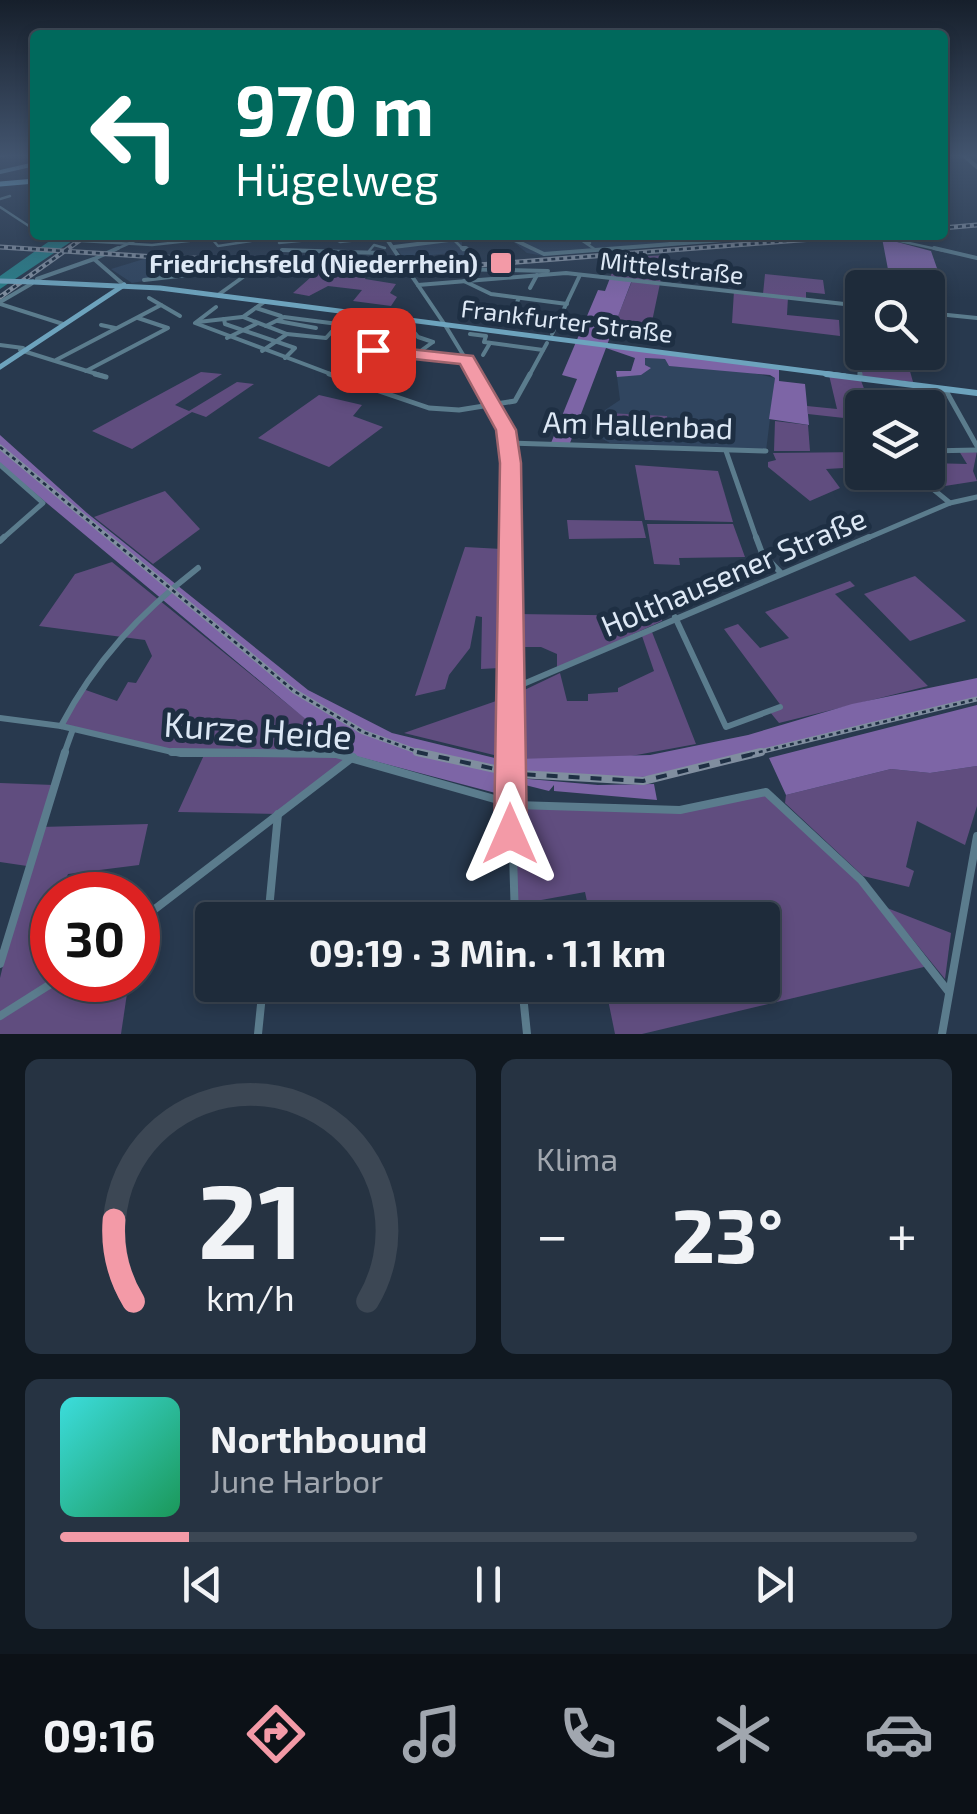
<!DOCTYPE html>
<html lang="de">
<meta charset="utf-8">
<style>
:root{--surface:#1e2b3a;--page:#263342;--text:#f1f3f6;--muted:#a1a7af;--line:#3c4754;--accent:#f39aa7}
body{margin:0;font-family:"Exo 2",sans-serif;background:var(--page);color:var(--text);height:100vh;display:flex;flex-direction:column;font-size:38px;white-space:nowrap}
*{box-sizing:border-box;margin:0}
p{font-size:32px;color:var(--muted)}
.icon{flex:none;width:55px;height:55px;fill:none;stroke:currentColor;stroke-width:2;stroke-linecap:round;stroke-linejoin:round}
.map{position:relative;height:1034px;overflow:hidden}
.details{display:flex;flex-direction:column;gap:25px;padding:25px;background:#101820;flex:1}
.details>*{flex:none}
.hud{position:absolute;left:30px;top:30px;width:918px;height:210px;border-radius:10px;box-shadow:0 5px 15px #0003,0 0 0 2px var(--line);background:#00695c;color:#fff;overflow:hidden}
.controls{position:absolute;left:845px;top:270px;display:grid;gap:20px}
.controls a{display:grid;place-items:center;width:100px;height:100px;border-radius:10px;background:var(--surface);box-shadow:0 5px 15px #0003,0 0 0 2px var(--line);font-size:50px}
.speed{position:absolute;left:30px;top:872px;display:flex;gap:20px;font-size:50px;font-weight:700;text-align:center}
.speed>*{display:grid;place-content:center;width:130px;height:130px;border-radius:50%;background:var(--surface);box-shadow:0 5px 15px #0003,0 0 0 2px var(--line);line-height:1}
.speed .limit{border:15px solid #d22;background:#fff;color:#111}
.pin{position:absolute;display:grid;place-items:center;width:85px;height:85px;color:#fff;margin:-42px;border-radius:20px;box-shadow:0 5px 15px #0006}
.me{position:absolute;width:110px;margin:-55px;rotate:0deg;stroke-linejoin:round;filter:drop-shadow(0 0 8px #0008)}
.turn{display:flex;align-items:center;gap:35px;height:210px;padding:0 40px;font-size:45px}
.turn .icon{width:130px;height:130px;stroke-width:2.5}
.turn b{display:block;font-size:70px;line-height:85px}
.big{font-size:75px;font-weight:700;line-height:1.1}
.details .card{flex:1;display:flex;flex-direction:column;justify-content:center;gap:15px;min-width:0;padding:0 35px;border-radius:15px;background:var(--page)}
.details .dial{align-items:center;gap:0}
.dial svg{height:260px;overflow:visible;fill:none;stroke:var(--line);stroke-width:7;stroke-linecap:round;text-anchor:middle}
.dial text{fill:var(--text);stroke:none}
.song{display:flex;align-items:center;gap:30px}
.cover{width:120px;height:120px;border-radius:15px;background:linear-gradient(135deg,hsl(180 70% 55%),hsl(150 70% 35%))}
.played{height:10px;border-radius:5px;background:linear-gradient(90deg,var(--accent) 15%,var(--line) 15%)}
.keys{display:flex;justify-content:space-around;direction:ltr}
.heat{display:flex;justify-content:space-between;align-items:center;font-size:55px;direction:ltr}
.details .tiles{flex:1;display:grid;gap:25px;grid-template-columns:1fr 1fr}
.card:last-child{grid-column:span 2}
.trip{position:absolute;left:195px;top:902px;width:585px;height:100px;border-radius:10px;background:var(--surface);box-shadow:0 5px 15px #0003,0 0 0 2px var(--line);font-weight:700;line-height:100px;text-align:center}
.tab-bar{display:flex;height:160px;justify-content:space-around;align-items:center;background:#0c1117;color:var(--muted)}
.tab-bar .icon{width:70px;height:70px}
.tab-bar .selected{color:var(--accent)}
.tab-bar b{font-size:45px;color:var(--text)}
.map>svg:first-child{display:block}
.built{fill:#30455f}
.green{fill:#604d7f}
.forest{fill:#7d65a6}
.water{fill:#297f89}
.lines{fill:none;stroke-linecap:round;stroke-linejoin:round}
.minor-far4{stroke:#5b7c8d;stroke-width:2.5}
.minor-far3{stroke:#5b7c8d;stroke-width:4}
.minor-far2{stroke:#5b7c8d;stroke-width:5}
.minor-far1{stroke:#5b7c8d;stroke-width:6}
.minor{stroke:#5b7c8d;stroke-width:8}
.tertiary{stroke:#5b7c8d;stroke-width:4}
.secondary-far2{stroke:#6da3bd;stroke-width:4}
.secondary-far1{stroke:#6da3bd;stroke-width:5}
.secondary{stroke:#6da3bd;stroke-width:6}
.primary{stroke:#79c0e2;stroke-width:5}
.rail-far1-casing{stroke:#808e9f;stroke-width:5}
.rail-casing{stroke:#808e9f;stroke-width:8}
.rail-far1{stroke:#1e2f43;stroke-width:2.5;stroke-dasharray:4;stroke-linecap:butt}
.rail{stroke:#1e2f43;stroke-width:4;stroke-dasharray:11;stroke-linecap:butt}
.secondary-bridge{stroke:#6da3bd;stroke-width:5}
.route{fill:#f39aa7;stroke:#9e646d;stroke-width:2.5}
.poi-dot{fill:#f39aa7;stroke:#1e2f43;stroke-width:4}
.labels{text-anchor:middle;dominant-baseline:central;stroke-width:10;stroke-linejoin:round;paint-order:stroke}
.far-poi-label{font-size:25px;font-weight:bold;fill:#dde8f5;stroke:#1e2f43;text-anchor:end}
.far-street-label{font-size:25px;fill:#dde8f5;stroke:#1e2f43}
.street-label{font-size:30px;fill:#dde8f5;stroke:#1e2f43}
.near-street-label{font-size:35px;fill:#dde8f5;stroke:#1e2f43}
</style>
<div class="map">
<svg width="977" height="1034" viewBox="0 0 977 1034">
<rect width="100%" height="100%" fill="#28394e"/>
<!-- built -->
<g class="built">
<path d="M434 235H800L544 256 527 253 509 238 493 236 462 241V246L470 248 480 261 460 262 451 253 404 258 397 249 439 240Z"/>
<path d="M147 258 168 259 172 262 167 264 181 275 132 283 111 269Z"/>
<path d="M644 358 665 359 669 366 731 368 775 378 766 451 610 443 601 438 605 410 620 400 617 377 645 367Z"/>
</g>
<!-- green -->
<g class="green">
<path d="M666 255 650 331 614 326 632 281 610 278 617 258Z"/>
<path d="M285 264 370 266 365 279 396 284 390 293 397 297 391 306 353 301 362 290 328 286 309 296 293 293 319 270H284Z"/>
<path d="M765 274 823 280 825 294 806 292V299L788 297 787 315 839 320 840 336 732 323 734 291 763 294Z"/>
<path d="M879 354 924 360 926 365 908 364 913 382 860 376V363L895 367 894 361 879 359Z"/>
<path d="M201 372 222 374 175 405 189 411 237 382 254 384 206 417 192 412 132 449 92 431Z"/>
<path d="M829 375 860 378 868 399 845 398 847 408 862 409V420L808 414 807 406 837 409Z"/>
<path d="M319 395 362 405 353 416 383 427 329 467 258 438Z"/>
<path d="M607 413 667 416 670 441 608 438Z"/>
<path d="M775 421 808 425 810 451H774Z"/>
<path d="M959 451H977L973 471 977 481 932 488 913 473 928 472V463L967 464Z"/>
<path d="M862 452V467L826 469 840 488 810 501 768 467V462L776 460 773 453Z"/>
<path d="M635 465 718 471 733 522 645 520Z"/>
<path d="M165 491 200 529 153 564 94 517Z"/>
<path d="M567 520 642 521 646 538 569 539Z"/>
<path d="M733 524 745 557 679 558 680 565 654 564 647 524Z"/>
<path d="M465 547 502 549 499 668 481 669 482 617 476 616 470 648 449 675 445 689 415 696Z"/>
<path d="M112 562 353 757 278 814 178 812 204 755 181 754 61 726 80 688 117 701 128 682 136 683 152 656 145 640 39 626 75 574Z"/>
<path d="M915 576 966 621 910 641 864 594Z"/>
<path d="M850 581 855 586 835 594 928 686 779 723 770 712 782 707 724 629 738 624 760 648 789 638 765 612Z"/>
<path d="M516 614 662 616V621L557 669V654L541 647H516Z"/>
<path d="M652 632 696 744 615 759H519L516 694 560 673 567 701H588V694L618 692V688L654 671 642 636Z"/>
<path d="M499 700 498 756 404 733Z"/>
<path d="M977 766V806L965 845 917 821 906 867 914 871 909 887 863 876 785 803 786 795 891 769 930 773Z"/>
<path d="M0 783 54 785 41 827 148 824 139 865 68 874 59 895H52V980L0 1013V978L27 866 0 862Z"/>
<path d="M766 792 861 880 928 966 642 1034H615L605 985H762V920H591L585 892 514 905 510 804 680 810Z"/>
<path d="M887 908 951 933 945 979Z"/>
<path d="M60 980H129L121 1034H0V1018Z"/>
</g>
<!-- forest -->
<g class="forest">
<path d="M882 238 931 251 946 294 928 288 891 285Z"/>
<path d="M610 278 632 280 607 345 779 368V381L805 384 809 425 769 419 775 378 770 375 669 366 665 359 645 358V365L651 368 641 375 617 377 616 371H631L635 358 606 348 570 443H551L577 379 562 375 598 290 605 291Z"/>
<path d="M0 435 87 513 308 690 392 733 503 760 496 775 503 776V795L344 753 347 748 309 722 0 464Z"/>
<path d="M977 678V697L677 775 604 779 518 772 517 759 650 755 748 735 852 704Z"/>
<path d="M977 705V766L930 773 891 769 786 795 769 758Z"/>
<path d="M517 778 598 785 654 784 657 800 554 791V785L549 791 517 783Z"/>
</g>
<!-- water -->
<path class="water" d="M58 235H81L0 289V276Z"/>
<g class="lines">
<!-- minor-far4 -->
<g class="minor-far4">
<path d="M0 156 16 154"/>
<path d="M0 199 10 196"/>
<path d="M0 207 35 230"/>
<path d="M327 235 340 242 386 237"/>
<path d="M663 235 672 244"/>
<path d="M882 237 945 251"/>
<path d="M212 239 218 246 251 241"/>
<path d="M81 241 152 245 243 235"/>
<path d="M455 241 461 247"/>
<path d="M279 243 329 238"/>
<path d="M590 243 581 240 596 250"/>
<path d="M461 247 469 249 463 250Z"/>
<path d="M282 250 312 251"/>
<path d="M112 251 148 235"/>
<path d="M369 251 374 245 385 248"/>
</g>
<!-- minor-far3 -->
<g class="minor-far3">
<path d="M118 248 94 259 124 285"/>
<path d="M462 248H466"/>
<path d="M934 248 977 258"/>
<path d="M282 250 382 253"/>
<path d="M457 269 548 271"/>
<path d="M37 279 94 259"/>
<path d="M144 280 222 271 407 269"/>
<path d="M464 281 491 294 567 304"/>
<path d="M418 285 566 273 862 306"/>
<path d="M530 288 537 275"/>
<path d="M218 295 250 272"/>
<path d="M149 298 180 316"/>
<path d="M519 298 507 323 528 322"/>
<path d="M0 302 31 284"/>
<path d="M264 302 243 317 287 334 326 338 345 317 410 327 418 337 433 342"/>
<path d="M0 304 63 324"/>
<path d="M852 304 860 376"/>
<path d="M216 307 195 323 336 376"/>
<path d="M256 308 281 316"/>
<path d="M488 311 510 314"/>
<path d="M928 313 977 318"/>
<path d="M224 319 225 324 295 348 285 358"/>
<path d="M278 321 316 328"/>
<path d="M198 322 242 317"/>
<path d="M101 325 115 328"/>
<path d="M445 325 476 376"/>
<path d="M266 326 284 317 338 324"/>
<path d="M355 330 339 342 413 357 466 360"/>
<path d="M470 334 486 336 484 342 543 350"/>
<path d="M552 334 580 275"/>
<path d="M227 338 256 324"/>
<path d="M0 345 23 348"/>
<path d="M20 350 103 376"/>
<path d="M262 351 287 334"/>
<path d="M483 355 490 343"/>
<path d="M56 360 161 305"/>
<path d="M86 371 168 328 138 318"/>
<path d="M334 374 372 350"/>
<path d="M386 376 433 342"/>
<path d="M529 376 547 343"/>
</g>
<!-- minor-far2 -->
<g class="minor-far2">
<path d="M95 374 106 377"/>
<path d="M329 374 429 408 459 410 515 401 530 374"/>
<path d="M475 374 509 443V540"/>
<path d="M860 374V378"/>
<path d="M371 387 390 374"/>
<path d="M945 389 977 446"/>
<path d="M509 443 766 451"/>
<path d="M726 451 757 540"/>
<path d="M928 451 977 450"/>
<path d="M0 465 43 503 1 540"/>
<path d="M912 472 950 503"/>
<path d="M863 540 950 503 977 497"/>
</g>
<!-- minor-far1 -->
<g class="minor-far1">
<path d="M509 537 510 754"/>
<path d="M756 537 762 553 780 572"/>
<path d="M0 541 4 537"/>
<path d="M675 617 726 727 780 707"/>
<path d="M509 690 869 537"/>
<path d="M0 718 61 726 181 754H337"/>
<path d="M61 726C95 661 140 613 198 568"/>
<path d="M64 754 73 729"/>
</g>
<!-- minor -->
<g class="minor">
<path d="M172 752 336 754 516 805 680 810 766 792 861 880 948 991"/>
<path d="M510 752 515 920"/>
<path d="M268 920 278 814"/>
<path d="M138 922 353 757"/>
<path d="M0 964 65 752"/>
<path d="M522 985 527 1034"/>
<path d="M0 1016 57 980"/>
<path d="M258 1034 263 985"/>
<path d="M942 1034 977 836"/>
</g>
<!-- tertiary -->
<g class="tertiary">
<path d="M962 154 977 167"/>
<path d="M384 235 445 325"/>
<path d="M504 235 544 254 785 235"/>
<path d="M394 247 488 235"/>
</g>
<!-- secondary-far2 -->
<path class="secondary-far2" d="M0 172 35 164"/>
<!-- secondary-far1 -->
<g class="secondary-far1">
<path d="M33 282 160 288 845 376"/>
<path d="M0 367 124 285"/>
</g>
<!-- secondary -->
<path class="secondary" d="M826 374 977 393"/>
<!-- primary -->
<path class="primary" d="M0 184 35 181"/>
<!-- rail-far1 casing -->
<g class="rail-far1-casing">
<g id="rail-far1">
<path d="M942 228 977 225"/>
<path d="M0 247 157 257 466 266 864 235"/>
<path d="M0 297 87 235"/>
<path d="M0 447 294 691 363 732 424 754"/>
<path d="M751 754 977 699"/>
</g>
</g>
<!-- rail casing -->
<g class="rail-casing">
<path id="rail" d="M417 752 518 774 643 781 761 752"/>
</g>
<!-- rail-far1 -->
<use href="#rail-far1" class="rail-far1"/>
<!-- rail -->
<use href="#rail" class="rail"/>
<!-- secondary-bridge -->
<path class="secondary-bridge" d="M0 281 33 282"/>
</g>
<!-- sky -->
<linearGradient id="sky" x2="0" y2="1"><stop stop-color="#161f2b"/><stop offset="0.52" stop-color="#42546e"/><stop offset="1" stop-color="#42546e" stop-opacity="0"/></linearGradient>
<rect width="977" height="299" fill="url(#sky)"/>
<!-- route -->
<path class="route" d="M373 345 473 356 516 430 521 463 527 834 522 845 510 850 498 845 494 834 500 463 496 430 460 364 367 354 365 350Z"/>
<!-- markers -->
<rect class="poi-dot" x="489" y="251" width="24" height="24" rx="5"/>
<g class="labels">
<!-- far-poi labels -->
<g class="far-poi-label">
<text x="478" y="263">Friedrichsfeld (Niederrhein)</text>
</g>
<!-- far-street labels -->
<g class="far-street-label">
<text transform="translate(672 267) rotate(6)">Mittelstraße</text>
<text transform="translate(567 320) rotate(7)">Frankfurter Straße</text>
</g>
<!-- street labels -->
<g class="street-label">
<text transform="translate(638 424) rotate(2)">Am Hallenbad</text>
<text transform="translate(733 571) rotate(-23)">Holthausener Straße</text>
</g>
<!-- near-street labels -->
<g class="near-street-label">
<text transform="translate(258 729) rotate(4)">Kurze Heide</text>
</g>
</g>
</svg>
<div class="controls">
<a><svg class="icon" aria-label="search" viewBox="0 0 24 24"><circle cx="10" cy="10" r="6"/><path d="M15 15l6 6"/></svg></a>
<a><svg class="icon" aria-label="layers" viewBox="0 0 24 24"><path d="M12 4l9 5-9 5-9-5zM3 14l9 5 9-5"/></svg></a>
</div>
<div class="speed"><div class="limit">30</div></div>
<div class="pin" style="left:373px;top:350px;background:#d93025"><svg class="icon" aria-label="arrive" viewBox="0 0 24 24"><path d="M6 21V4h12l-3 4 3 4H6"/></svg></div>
<svg class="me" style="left:510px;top:834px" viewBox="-20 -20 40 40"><path d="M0-17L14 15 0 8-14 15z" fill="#f39aa7" stroke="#fff" stroke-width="4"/></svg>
<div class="trip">09:19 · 3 Min. · 1.1 km</div>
<div class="hud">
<div class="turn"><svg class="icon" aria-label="left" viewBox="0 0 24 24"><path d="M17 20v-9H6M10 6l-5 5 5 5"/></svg><div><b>970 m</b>Hügelweg</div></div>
</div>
</div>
<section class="details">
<div class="tiles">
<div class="card dial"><svg viewBox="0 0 100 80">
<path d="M14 69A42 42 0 1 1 86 69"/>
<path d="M14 69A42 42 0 0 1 8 44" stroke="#f39aa7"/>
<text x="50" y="56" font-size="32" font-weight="700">21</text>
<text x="50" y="72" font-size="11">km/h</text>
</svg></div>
<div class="card"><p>Klima</p>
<div class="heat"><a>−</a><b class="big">23°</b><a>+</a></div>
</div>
<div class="card">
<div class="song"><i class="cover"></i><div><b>Northbound</b><p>June Harbor</p></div></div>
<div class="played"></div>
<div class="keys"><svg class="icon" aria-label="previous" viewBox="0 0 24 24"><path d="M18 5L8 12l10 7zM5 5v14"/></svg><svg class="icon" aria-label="pause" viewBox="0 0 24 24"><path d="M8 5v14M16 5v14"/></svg><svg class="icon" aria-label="next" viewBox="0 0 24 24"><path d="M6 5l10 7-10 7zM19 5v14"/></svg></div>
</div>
</div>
</section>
<nav class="tab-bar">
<b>09:16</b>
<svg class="icon selected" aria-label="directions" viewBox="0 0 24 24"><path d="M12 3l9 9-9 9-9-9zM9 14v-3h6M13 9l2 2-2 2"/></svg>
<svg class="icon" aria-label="music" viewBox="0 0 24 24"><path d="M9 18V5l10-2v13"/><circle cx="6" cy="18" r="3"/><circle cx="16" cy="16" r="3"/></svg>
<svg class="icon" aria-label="phone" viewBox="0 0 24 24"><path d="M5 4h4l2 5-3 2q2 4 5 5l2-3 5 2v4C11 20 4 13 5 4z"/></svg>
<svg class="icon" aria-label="climate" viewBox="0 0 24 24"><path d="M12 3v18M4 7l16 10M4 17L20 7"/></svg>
<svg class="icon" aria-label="car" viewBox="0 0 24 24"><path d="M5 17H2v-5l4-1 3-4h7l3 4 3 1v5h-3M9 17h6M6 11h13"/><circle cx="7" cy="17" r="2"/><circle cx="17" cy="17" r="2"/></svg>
</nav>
